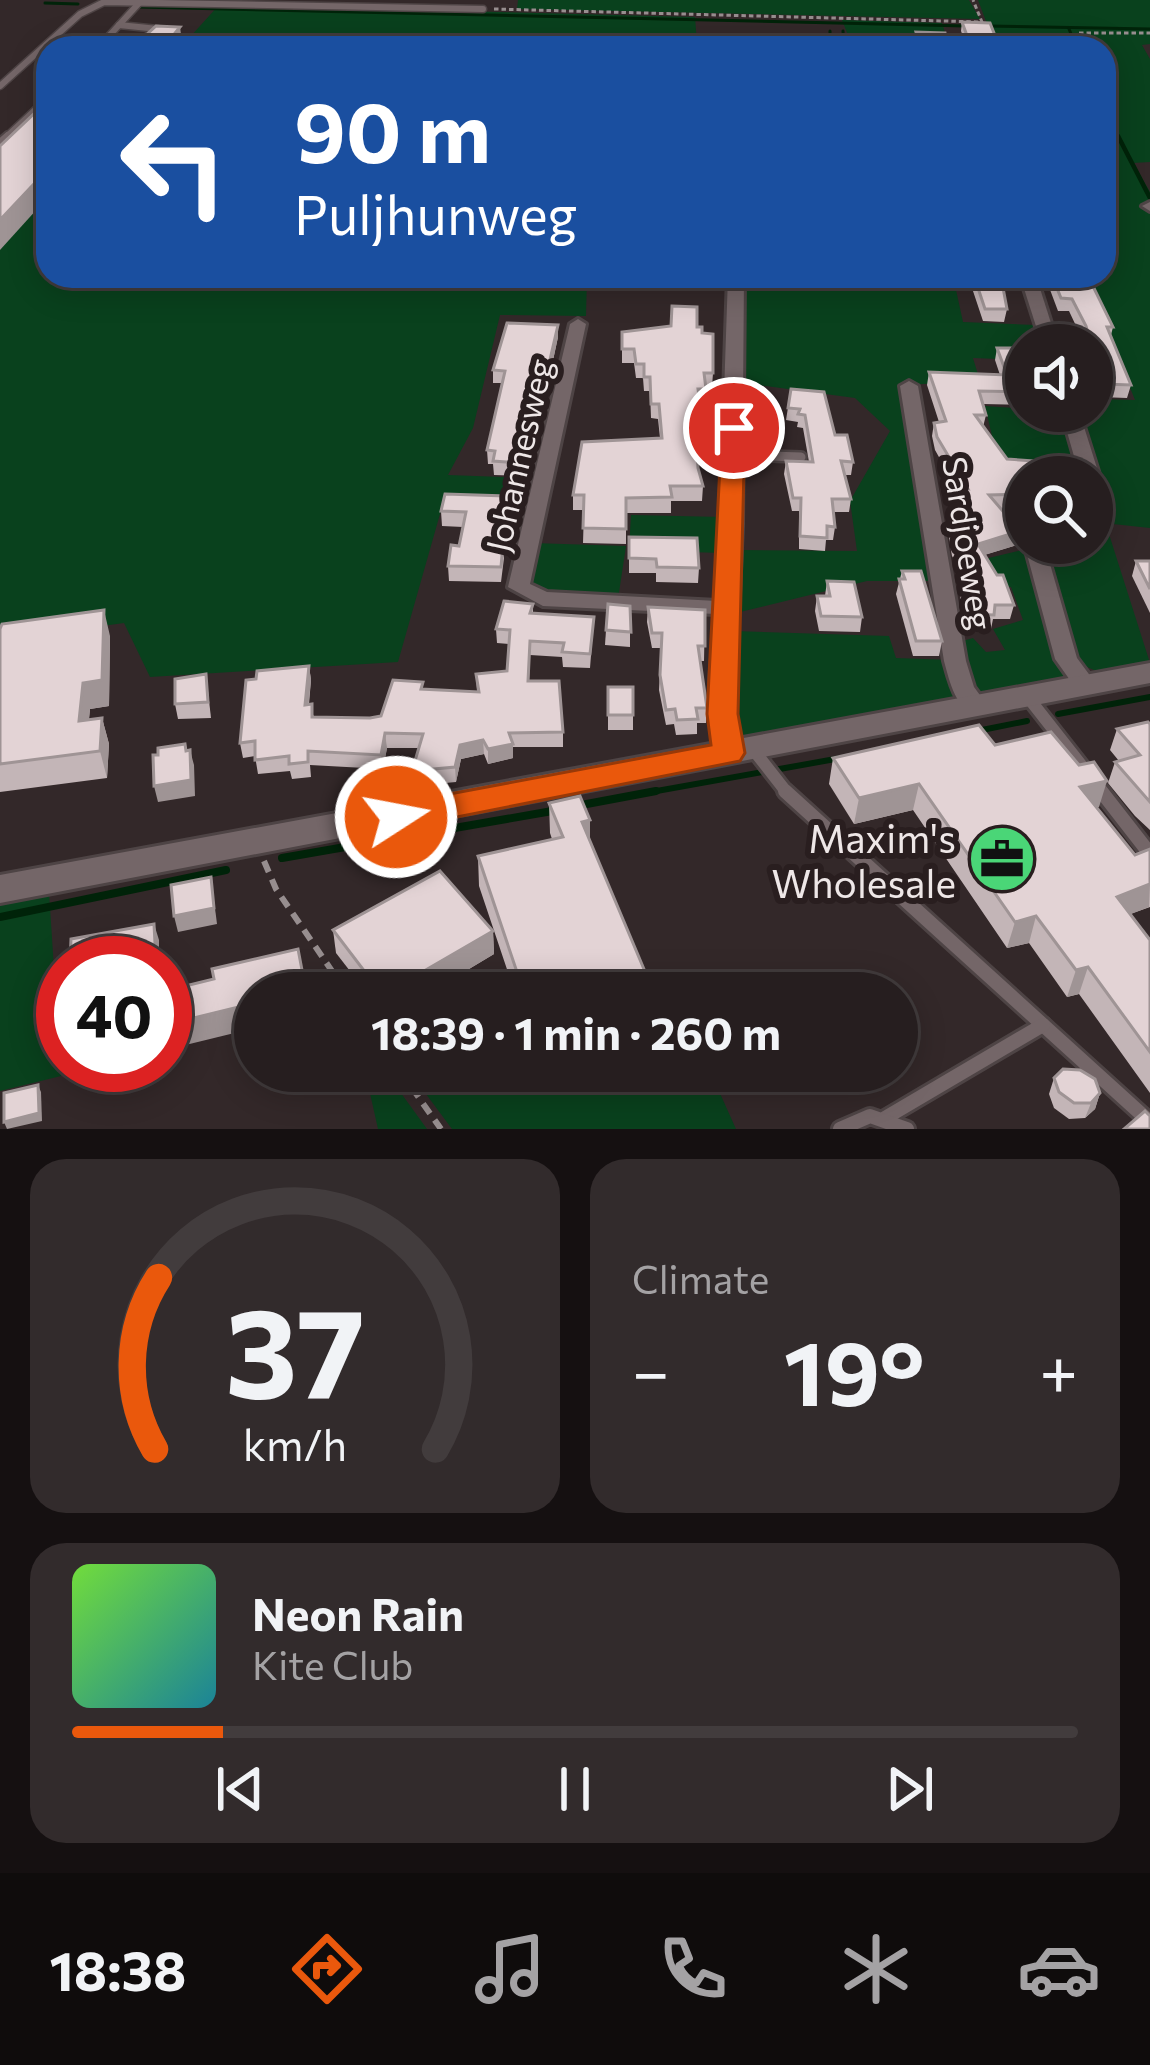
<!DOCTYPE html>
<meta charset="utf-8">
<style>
:root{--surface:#261e1f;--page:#322b2c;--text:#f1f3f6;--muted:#a4a2a4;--line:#423c3d;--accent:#ea580c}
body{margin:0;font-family:Commissioner,sans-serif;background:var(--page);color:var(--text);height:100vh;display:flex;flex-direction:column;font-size:45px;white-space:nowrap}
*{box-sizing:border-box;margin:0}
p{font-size:39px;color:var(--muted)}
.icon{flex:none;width:66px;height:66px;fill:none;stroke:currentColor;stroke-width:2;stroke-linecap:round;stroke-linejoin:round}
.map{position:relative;height:1129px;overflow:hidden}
.details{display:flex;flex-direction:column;gap:30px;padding:30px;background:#151011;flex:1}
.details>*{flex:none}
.hud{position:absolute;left:36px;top:36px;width:1080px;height:252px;border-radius:36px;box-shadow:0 6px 30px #0003,0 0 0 3px var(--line);background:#1a4fa0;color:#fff;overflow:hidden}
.controls{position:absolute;left:1005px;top:324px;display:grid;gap:24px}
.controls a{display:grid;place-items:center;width:108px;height:108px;border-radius:50%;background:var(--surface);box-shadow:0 6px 30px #0003,0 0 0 3px var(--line);font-size:60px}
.speed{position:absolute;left:36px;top:936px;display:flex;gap:24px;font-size:60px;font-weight:700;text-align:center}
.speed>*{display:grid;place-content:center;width:156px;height:156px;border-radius:50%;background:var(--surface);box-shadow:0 6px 30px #0003,0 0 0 3px var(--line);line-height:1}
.speed .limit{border:18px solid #d22;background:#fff;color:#111}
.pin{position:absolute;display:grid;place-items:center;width:102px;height:102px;color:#fff;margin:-51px;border:6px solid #fff;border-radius:50%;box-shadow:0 3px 12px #0007}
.me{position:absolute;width:132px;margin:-66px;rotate:79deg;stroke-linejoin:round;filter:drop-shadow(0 0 9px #0008)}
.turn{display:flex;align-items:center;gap:42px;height:252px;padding:0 60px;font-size:54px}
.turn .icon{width:156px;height:156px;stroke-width:2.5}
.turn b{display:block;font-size:84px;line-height:102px}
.big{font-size:90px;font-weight:700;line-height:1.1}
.details .widget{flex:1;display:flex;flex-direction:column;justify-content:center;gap:18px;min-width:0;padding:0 42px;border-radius:36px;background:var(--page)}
.details .dial{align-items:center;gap:0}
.dial svg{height:312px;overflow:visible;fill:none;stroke:var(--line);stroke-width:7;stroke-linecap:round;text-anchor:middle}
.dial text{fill:var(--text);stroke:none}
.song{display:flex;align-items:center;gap:36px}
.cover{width:144px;height:144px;border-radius:18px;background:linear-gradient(135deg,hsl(100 70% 55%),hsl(190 70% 35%))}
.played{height:12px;border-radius:6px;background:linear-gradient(90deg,var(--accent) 15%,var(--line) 15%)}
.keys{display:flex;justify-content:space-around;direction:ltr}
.heat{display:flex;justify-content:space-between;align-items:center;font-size:66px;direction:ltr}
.details .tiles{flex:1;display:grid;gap:30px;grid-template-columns:1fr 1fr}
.widget:last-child{grid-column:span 2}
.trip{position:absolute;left:234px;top:972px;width:684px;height:120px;border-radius:60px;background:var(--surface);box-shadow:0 6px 30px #0003,0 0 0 3px var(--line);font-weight:700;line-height:120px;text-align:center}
.dock{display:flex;height:192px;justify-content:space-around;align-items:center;background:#0f0c0c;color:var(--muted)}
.dock .icon{width:84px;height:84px}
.dock .active{color:var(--accent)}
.dock b{font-size:54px;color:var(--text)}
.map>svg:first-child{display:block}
.green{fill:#09411d}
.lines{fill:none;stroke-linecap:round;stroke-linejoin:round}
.stream-far3{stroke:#002309;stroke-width:3}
.stream-far2{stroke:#002309;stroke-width:4.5}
.stream-far1{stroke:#002309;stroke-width:6}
.stream{stroke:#002309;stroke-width:8}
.service-far4-casing{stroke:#4e4445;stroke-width:9}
.service-far3-casing{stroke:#4e4445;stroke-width:12}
.service-far2-casing{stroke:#4e4445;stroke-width:14}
.service-far1-casing{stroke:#4e4445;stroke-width:18}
.service-casing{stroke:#4e4445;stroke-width:20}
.minor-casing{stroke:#4e4445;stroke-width:6}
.tertiary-casing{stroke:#4e4445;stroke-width:6}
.path-far1{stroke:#978e8f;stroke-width:3;stroke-dasharray:4.5 3;stroke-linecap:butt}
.path{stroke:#978e8f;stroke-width:6;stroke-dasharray:12 8;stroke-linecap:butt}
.service-far4{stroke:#746668;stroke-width:6}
.service-far3{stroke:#746668;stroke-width:8}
.service-far2{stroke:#746668;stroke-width:9}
.service-far1{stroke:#746668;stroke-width:12}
.service{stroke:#746668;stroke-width:14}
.minor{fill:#746668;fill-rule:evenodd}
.tertiary{fill:#746668;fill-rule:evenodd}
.wall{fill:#c3b5b7}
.shaded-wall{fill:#9f9495}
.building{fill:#e3d3d5;stroke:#9f9495;stroke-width:3}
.route{fill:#ea580c;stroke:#983908;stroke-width:3}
.labels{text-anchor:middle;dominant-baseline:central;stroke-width:12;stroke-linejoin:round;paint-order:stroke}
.street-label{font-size:33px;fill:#eee7e7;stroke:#291e1f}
.near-poi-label{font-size:39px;fill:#eee7e7;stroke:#291e1f;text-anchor:end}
</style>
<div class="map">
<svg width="1150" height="1129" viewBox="0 0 1150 1129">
<rect width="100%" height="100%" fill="#332829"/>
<!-- green -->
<g class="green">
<path d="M518 0H969L980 19 517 9Z"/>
<path d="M978 0H1150V44L1142 45 1150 59V162L1133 163 1150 192V528L1113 524 1108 531 1150 663 1099 672 1077 663 1042 543H1092V518L1104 505 1105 495 1077 411H1092V399L1135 400 1085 276H1104V48H996Z"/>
<path d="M219 5 695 17 697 43 738 48H180Z"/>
<path d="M842 20 942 23 948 42 900 40 901 48H853Z"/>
<path d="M48 194V276H587L586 316 500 315 473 428 448 475 532 478 530 510 442 507 398 662 150 677 124 623 0 640V247Z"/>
<path d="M742 276H953L963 322 1035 325 1043 345H1026V360L973 358 980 381 904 385 936 581H867L736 613V550L857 551 850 501 890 431 855 398 743 383Z"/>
<path d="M985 406 1060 411 1080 474 1000 470Z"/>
<path d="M631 515 723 517 721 553 629 550Z"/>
<path d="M532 543 626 546 618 599 547 596 529 587Z"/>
<path d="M1027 549 1066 676 974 693 959 642 973 638 986 652 1005 650 993 629 1023 620 1011 587H995L976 561Z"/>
<path d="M734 631 889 636 896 658 951 660 959 696 744 738 734 721Z"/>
<path d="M49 892 61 1076 0 1091V901Z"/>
<path d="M365 1071H385L427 1129H378Z"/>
<path d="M539 1071H710L736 1129H452L426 1094Z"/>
</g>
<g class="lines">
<!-- stream-far3 -->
<g class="stream-far3">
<path d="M45 3 78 4"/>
<path d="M139 7 966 26"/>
<path d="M986 26 1150 29"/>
<path d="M1069 29 1077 48"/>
<path d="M830 31V48"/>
<path d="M843 31 844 48"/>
<path d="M1104 109 1119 139"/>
</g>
<!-- stream-far2 -->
<path class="stream-far2" d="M1118 136 1150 198"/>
<!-- stream-far1 -->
<g class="stream-far1">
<path d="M1058 714 1150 697"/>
<path d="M977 731 1027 721"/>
<path d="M640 794 841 758"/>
</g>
<!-- stream -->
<g class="stream">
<path d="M576 806 656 791"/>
<path d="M282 858 558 810"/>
<path d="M0 917 226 870"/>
</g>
<!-- service-far4 casing -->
<g class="service-far4-casing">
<g id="service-far4">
<path d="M119 25 158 29 157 33"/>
<path d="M98 48 140 2"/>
<path d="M0 86 80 14 104 2 483 9"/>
<path d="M4 139 48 98"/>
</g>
</g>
<!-- service-far3 casing -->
<g class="service-far3-casing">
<path id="service-far3" d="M0 143 8 136"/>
</g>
<!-- service-far2 casing -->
<g class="service-far2-casing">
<path id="service-far2" d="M732 455 801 457"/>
</g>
<!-- service-far1 casing -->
<g class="service-far1-casing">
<g id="service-far1">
<path d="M1027 696 1104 794"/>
<path d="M752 748 788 794"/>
</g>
</g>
<!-- service casing -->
<g class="service-casing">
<g id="service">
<path d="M785 791 1150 1122"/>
<path d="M1101 791 1150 854"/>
<path d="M885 1118 1043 1025"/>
<path d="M840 1129 870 1116 907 1129"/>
</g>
</g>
<!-- minor casing -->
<g class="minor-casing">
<g id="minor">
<path d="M578 38 743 40 749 43 743 46 582 43 576 40Z"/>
<path d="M1150 202V211L1142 206Z"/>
<path d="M728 276H744L742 524 734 714 741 753 738 759H720C701 717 713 660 716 614L543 606 508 587 570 324 578 319 586 324 530 584 547 592 717 601Z"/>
<path d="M1020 276H1036L1058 345H1042Z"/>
<path d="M909 381 918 386 966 661 974 687 988 706 984 712C957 717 950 683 944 661L900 386Z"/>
<path d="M1061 411H1079L1102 484 1099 510 1092 512V477H1080Z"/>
<path d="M1026 540V543H1044L1077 658 1097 685 1093 690H1077L1055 659 1024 543Z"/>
</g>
</g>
<!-- tertiary casing -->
<g class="tertiary-casing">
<path id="tertiary" d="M1150 663V683L0 903V875Z"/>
</g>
<!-- path-far1 -->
<g class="path-far1">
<path d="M494 9 982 22 973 0"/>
<path d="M1079 33H1150"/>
</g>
<!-- path -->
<g class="path">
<path d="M264 861 276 889 347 993"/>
<path d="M400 1071 441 1129"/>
</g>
<!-- service-far4 -->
<use href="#service-far4" class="service-far4"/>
<!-- service-far3 -->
<use href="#service-far3" class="service-far3"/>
<!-- service-far2 -->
<use href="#service-far2" class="service-far2"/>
<!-- service-far1 -->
<use href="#service-far1" class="service-far1"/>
<!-- service -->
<use href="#service" class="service"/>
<!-- minor -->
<use href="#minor" class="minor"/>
<!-- tertiary -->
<use href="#tertiary" class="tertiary"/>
</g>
<!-- wall -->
<g class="wall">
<path d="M962 22 1000 48H916L915 42 916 32 946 42 962 43 964 39 961 31Z"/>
<path d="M968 276H1015L1013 290H1003L1007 309 1004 322 983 321Z"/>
<path d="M1051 276H1093L1092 283 1113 327 1111 335 1131 385 1127 398 1100 397 1092 370V345H1085L1069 311H1058L1049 287Z"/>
<path d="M697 327 702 333 713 373 712 387H705V403H700L704 432 703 447H697L698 468 703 486 702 501H671V513H626V544L583 543 584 510H573V495L660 438 658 419 651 418 650 391H644L643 378H636L634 363H622V332Z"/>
<path d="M558 337 543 407 535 406 523 476 494 475 493 464H488L487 450 502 383H493V370Z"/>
<path d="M997 348 1026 355V405L983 404 986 415 983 427 1007 459 1026 477V507L1001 508 1017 545 984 555 1014 605 1010 619H993L991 629H967L960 599 963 585H970L952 556 949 539 952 525 957 524 949 503 951 489H957L935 450 932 436 934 423 939 422 927 385 929 372 1000 375 995 360Z"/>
<path d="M791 389 835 435 853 462 851 475H844L851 499 849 512H834L835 527 833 540H826L825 551 799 549V511H792L784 474 786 461 809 462 803 428 797 427 798 422 786 420Z"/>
<path d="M506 496 507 510 501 544 504 558 501 582 449 581 448 566 459 546 463 527 442 526 441 511Z"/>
<path d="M629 537 699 568 698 583 656 582V573H629Z"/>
<path d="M1136 561H1150V613L1132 576Z"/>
<path d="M902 571 942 641 939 656H913L896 594Z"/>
<path d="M827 581 862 617 860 632 819 631 815 611 817 596H825Z"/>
<path d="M533 604V613L594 617 590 668 563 667 562 657 530 655 529 681 563 732V747H513V758L488 764 484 754 461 759 456 782 414 786 412 771 419 748H387L383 769 310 765 311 777 292 779 290 771 258 774 255 756 243 758 240 743 256 679 309 666 311 680 309 704 314 717 370 718 381 716 424 689 477 692 476 674 507 671 509 644 497 643 496 629Z"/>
<path d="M630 606V647L605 645 606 630Z"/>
<path d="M648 607 705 610 704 661H701L707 708 706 723H697V734L676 735 674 724 666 725 659 690 661 648H652L647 622Z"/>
<path d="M0 629 110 636 109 706 90 709 89 719 102 718 109 744 107 778 0 792Z"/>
<path d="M206 674 211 718 178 719 175 704Z"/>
<path d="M608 687 633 715V730H608Z"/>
<path d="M1150 724V830L1135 816 1108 783 1115 762 1119 761 1110 750 1117 729Z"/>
<path d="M995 745 1099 807H1097L1135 855 1150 849V907L1130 914 1150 940V1093L1079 994 1067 997 1029 943 1007 948 913 810 854 824 829 784 833 758Z"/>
<path d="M549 803 590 820V842L654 993H515L479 886 478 856 552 839 550 833Z"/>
<path d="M333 930 493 931 494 954 429 993H367L336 953Z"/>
<path d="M1054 1078 1100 1093 1095 1109 1085 1118 1069 1119 1054 1108 1049 1094Z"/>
</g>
<!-- shaded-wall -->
<g class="shaded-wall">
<path d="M180 27 182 41 177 48H163Z"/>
<path d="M48 169V197L0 250V220Z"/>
<path d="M558 325V337L543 407 542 394Z"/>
<path d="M535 393V406L523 476V463Z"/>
<path d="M506 496 507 510 498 558V544Z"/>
<path d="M1020 531 1017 545 975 558 978 544Z"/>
<path d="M104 610 110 636 109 706 90 709 86 747 79 721 83 683Z"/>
<path d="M309 666 311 680 307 719 305 705Z"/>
<path d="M102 718 109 744 107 778 100 751Z"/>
<path d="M385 733 387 748 383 769 381 755Z"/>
<path d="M483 740 484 754 461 759 456 782 455 767 460 745Z"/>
<path d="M513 744V758L488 764V749Z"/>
<path d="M190 750 194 765 195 796 158 802 154 786Z"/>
<path d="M1107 781 1099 807 1073 813 1080 787Z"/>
<path d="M919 784 913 810 854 824 859 798Z"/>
<path d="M590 820V850L582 822Z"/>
<path d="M211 877 217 924 178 932 174 916Z"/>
<path d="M1150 884 1149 907 1108 923 1117 897Z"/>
<path d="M1036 916 1029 943 1007 948 1015 922Z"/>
<path d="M154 924 159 940V963H156Z"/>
<path d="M493 931 494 954 429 993H386Z"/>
<path d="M1088 967 1079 994 1067 997 1076 970Z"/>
<path d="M255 1003V1028L165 1050V1025Z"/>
<path d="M38 1085 41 1092 42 1121 7 1129 4 1122Z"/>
<path d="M1100 1093 1095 1109 1085 1118 1091 1103Z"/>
</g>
<!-- building -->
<g class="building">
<path d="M962 22 990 23 1000 48H921L916 32 945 33 946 42 962 43 966 33Z"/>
<path d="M156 26 180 27 163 48H106L115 40 147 34Z"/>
<path d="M40 108H48V169L0 220V146Z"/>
<path d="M974 276H1015V278L1001 277 1007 309H985Z"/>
<path d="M1052 276H1088L1113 327H1107L1131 385 1103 384 1086 326 1072 299 1061 298Z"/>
<path d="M672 306 697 307V327H702V333L713 334V373H704L706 389H698L704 432H696L698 468 703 486H670L672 497 626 498V529L583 528 584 495H573L582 442 662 438 659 404H651L650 377H644V364H636L634 349H622V332L671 326Z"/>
<path d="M507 323 558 325 542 394 535 393 523 463 493 461 495 451 487 450 505 371 493 370Z"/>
<path d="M997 348H1023L1026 355V392L979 391 986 415H975L1007 459 1063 463 1066 477H1026V494L989 495 1020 531 978 544 997 575H1003L1014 605H995L994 615 970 614 963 585H982L955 542 952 525 965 523 951 489H968L937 437 934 423 946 421 929 372 1007 375Z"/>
<path d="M791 389 824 392 835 435H847L853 462 841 461 851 499H832L835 527 827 526V538L800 536 801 498H793L786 461 813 462 805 415 798 414 800 409 788 408Z"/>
<path d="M445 494 506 496 498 544H503L501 567 448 566 451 545 459 546 466 512 441 511Z"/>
<path d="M629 537 697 538 699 568 657 567 656 559 629 558Z"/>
<path d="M1136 561H1150V589Z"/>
<path d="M902 571H921L942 641H916L899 579H905Z"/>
<path d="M827 581 854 582 862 617 821 616 817 596H830Z"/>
<path d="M504 601 533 604 530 613 594 617 590 654 562 652 564 643 530 641 528 681H559L563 732 509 733 513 744 488 749 483 740 460 745 455 767 412 771 423 734 385 733 381 755 308 751V762L289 764V756L255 760V741L240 743 246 680 256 679 257 671 309 666 305 705 312 704V717L370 718 381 716 393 680 423 682 421 689 479 692 476 674 507 671 510 630 496 629Z"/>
<path d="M608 604 630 606 631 632 606 630Z"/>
<path d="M648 607 705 610V646H698L707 708H696L698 719 677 720 675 709 666 710 660 675 662 633H652Z"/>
<path d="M104 610 102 680 83 683 79 721 102 718 100 751 0 764V629L2 624Z"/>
<path d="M206 674 208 702 175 704V679Z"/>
<rect x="608" y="687" width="25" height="28"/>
<path d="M1148 722 1150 724V802L1115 762 1140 755 1117 729Z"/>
<path d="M979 725 995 745 1051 732 1079 765 1094 762 1107 781 1080 787 1135 855 1150 849V884L1117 897 1150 940V1052L1088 967 1076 970 1036 916 1015 922 919 784 859 798 833 758Z"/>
<path d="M185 744 186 751 190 750 191 780 154 786 153 755H158V748Z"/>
<path d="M580 796 590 820 582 822 654 993H524L478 856 563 837 549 803Z"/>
<path d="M440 871 493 931 386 993H381L333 930Z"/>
<path d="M211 877 214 908 174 916 171 885Z"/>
<path d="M154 924 156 963H70L71 939Z"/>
<path d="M298 949 306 991 297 993H255V1003L165 1025V991L214 979 212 969Z"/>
<path d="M1063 1069 1080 1070 1095 1079 1100 1093 1091 1103H1074L1059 1092 1054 1078Z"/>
<path d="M38 1085 39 1113 4 1122V1093Z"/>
<path d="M1145 1111 1150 1116V1129H1124Z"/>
</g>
<!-- route -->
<path class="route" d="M734 421 745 428 738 714 745 753 740 761 396 829 384 825 379 817 384 808 396 804 711 745 707 714 722 428Z"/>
<!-- icons -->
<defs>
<g id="office-disc" transform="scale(3.45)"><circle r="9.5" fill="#4ad677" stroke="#291e1f"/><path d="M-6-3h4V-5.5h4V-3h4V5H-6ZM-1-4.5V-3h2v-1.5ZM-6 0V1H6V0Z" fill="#111"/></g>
</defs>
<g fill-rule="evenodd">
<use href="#office-disc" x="1002" y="859"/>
</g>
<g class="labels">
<!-- street labels -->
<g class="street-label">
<text transform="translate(518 455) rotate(-77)">Johannesweg</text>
<text transform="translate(969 543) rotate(81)">Sardjoeweg</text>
</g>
<!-- near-poi labels -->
<g class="near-poi-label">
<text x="956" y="837">Maxim's<tspan x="956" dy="45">Wholesale</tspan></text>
</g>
</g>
</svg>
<div class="controls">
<a><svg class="icon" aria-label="sound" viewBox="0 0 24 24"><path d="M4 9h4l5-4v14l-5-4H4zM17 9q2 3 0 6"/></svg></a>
<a><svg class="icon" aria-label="search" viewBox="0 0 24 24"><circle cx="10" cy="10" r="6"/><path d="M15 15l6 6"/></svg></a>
</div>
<div class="speed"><div class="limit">40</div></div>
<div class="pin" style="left:734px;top:428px;background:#d93025"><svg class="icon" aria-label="arrive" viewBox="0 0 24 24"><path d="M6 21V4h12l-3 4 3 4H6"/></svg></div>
<svg class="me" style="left:396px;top:817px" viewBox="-20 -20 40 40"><circle r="17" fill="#ea580c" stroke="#fff" stroke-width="3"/><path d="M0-11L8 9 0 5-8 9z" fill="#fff"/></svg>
<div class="trip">18:39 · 1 min · 260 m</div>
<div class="hud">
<div class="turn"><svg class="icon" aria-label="left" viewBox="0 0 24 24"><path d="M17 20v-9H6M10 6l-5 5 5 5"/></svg><div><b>90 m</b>Puljhunweg</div></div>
</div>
</div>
<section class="details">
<div class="tiles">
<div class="widget dial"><svg viewBox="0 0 100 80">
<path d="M14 69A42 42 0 1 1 86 69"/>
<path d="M14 69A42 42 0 0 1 15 25" stroke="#ea580c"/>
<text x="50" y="56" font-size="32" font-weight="700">37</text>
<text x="50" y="72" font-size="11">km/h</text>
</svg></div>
<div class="widget"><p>Climate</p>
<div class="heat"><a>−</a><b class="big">19°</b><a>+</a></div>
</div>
<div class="widget">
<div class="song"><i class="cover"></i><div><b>Neon Rain</b><p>Kite Club</p></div></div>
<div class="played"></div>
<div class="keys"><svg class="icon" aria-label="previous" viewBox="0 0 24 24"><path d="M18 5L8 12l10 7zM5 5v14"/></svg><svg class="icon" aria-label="pause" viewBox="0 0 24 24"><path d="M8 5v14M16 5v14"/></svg><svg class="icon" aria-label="next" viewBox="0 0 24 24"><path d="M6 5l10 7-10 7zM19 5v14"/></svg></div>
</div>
</div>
</section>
<nav class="dock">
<b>18:38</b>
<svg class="icon active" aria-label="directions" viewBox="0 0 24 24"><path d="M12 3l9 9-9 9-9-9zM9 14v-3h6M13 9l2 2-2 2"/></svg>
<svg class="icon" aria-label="music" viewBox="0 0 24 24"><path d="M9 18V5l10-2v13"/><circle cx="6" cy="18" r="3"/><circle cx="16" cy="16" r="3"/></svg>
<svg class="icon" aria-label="phone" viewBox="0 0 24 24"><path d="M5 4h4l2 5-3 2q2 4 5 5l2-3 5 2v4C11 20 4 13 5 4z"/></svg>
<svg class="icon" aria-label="climate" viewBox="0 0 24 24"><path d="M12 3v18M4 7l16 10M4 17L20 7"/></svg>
<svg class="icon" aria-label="car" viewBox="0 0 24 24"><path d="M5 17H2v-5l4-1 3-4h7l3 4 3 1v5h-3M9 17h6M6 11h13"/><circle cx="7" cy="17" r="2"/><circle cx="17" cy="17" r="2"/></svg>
</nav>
